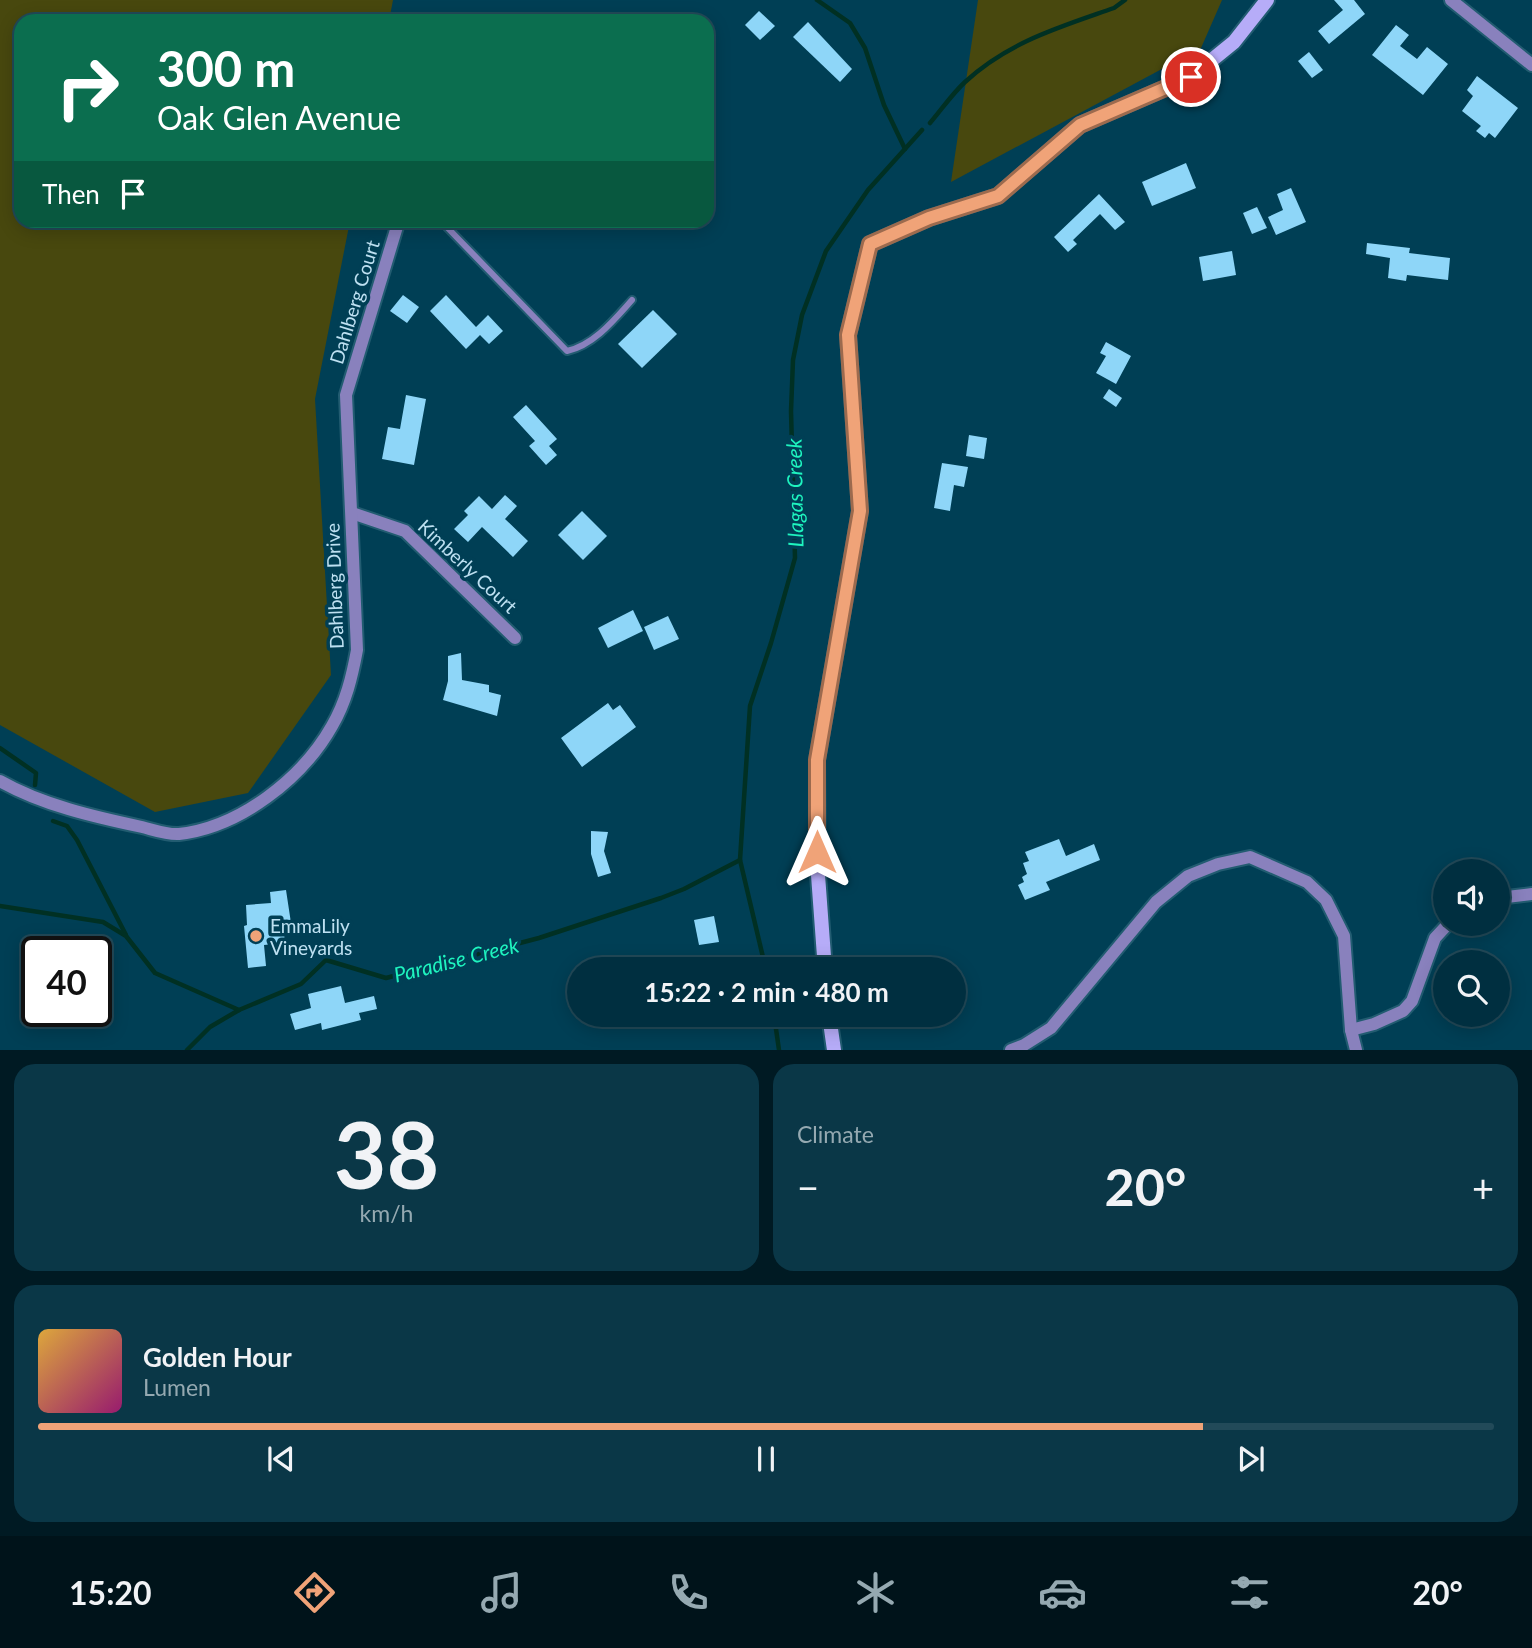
<!DOCTYPE html>
<meta charset="utf-8">
<style>
:root{--surface:#002f40;--page:#0a3747;--text:#f1f3f6;--muted:#95a9b1;--line:#224a59;--accent:#f0a378}
body{margin:0;font-family:Lato,sans-serif;background:var(--page);color:var(--text);height:100vh;display:flex;flex-direction:column;font-size:26px;white-space:nowrap}
*{box-sizing:border-box;margin:0}
p{font-size:23px;color:var(--muted)}
.icon{flex:none;width:38px;height:38px;fill:none;stroke:currentColor;stroke-width:2;stroke-linecap:round;stroke-linejoin:round}
.map{position:relative;height:1050px;overflow:hidden}
.side{display:flex;flex-direction:column;gap:14px;padding:14px;background:#001a23;flex:1}
.side>*{flex:none}
.top-card{position:absolute;left:14px;top:14px;width:700px;height:214px;border-radius:21px;box-shadow:0 4px 18px #0003,0 0 0 2px var(--line);background:#0b6e4f;color:#fff;overflow:hidden}
.controls{position:absolute;left:1433px;top:859px;display:grid;gap:14px}
.controls a{display:grid;place-items:center;width:77px;height:77px;border-radius:50%;background:var(--surface);box-shadow:0 4px 18px #0003,0 0 0 2px var(--line);font-size:35px}
.speed{position:absolute;left:21px;top:936px;display:flex;gap:14px;font-size:35px;font-weight:700;text-align:center}
.speed>*{display:grid;place-content:center;width:91px;height:91px;border-radius:50%;background:var(--surface);box-shadow:0 4px 18px #0003,0 0 0 2px var(--line);line-height:1}
.speed .limit{border:4px solid #111;border-radius:10px;background:#fff;color:#111}
.pin{position:absolute;display:grid;place-items:center;width:60px;height:60px;color:#fff;margin:-30px;border:4px solid #fff;border-radius:50%;box-shadow:0 2px 7px #0007}
.me{position:absolute;width:77px;margin:-38px;rotate:0deg;stroke-linejoin:round;filter:drop-shadow(0 0 5px #0008)}
.turn{display:flex;align-items:center;gap:24px;height:147px;padding:0 28px;font-size:32px}
.turn .icon{width:91px;height:91px;stroke-width:2.5}
.turn b{display:block;font-size:49px;line-height:60px}
.then{display:flex;align-items:center;height:66px;padding:0 28px;background:#0003;gap:14px;font-size:26px}
.big{font-size:52px;font-weight:700;line-height:1.1}
.side .tile{flex:1;display:flex;flex-direction:column;justify-content:center;gap:10px;min-width:0;padding:0 24px;border-radius:21px;background:var(--page)}
.side .dial{align-items:center;gap:0}
.dial b{font-size:91px;line-height:1}
.song{display:flex;align-items:center;gap:21px}
.cover{width:84px;height:84px;border-radius:10px;background:linear-gradient(135deg,hsl(40 70% 55%),hsl(320 70% 35%))}
.played{height:7px;border-radius:4px;background:linear-gradient(90deg,var(--accent) 80%,var(--line) 80%)}
.keys{display:flex;justify-content:space-around;direction:ltr}
.heat{display:flex;justify-content:space-between;align-items:center;font-size:38px;direction:ltr}
.side .tiles{flex:1;display:grid;gap:14px;grid-template-columns:1fr 1fr}
.tile:last-child{grid-column:span 2}
.trip{position:absolute;left:567px;top:957px;width:399px;height:70px;border-radius:35px;background:var(--surface);box-shadow:0 4px 18px #0003,0 0 0 2px var(--line);font-weight:700;line-height:70px;text-align:center}
.dock{display:flex;height:112px;justify-content:space-around;align-items:center;background:#00131a;color:var(--muted)}
.dock .icon{width:49px;height:49px}
.dock .active{color:var(--accent)}
.dock b{font-size:32px;color:var(--text)}
.map>svg:first-child{display:block}
.green{fill:#48480e}
.lines{fill:none;stroke-linecap:round;stroke-linejoin:round}
.stream{stroke:#003023;stroke-width:4.5}
.building{fill:#8ed6f8}
.lane-casing{stroke:#225c71;stroke-width:10}
.street-casing{stroke:#225c71;stroke-width:16}
.secondary-casing{stroke:#225c71;stroke-width:18}
.lane{stroke:#8981bd;stroke-width:6}
.street{stroke:#8981bd;stroke-width:12}
.secondary{stroke:#b6acf8;stroke-width:14}
.route-casing{stroke:#9c6a4e;stroke-width:18}
.route{stroke:#f0a378;stroke-width:12}
.poi-dot{fill:#f0a378;stroke:#003f55;stroke-width:2.5}
.labels{text-anchor:middle;dominant-baseline:central;stroke-width:7;stroke-linejoin:round;paint-order:stroke}
.street-label{font-size:19px;fill:#bee1f2;stroke:#003f55}
.poi-label{font-size:19px;fill:#bee1f2;stroke:#003f55;text-anchor:start}
.water-label{font-size:21px;font-style:italic;fill:#1ef4bf;stroke:#003f55}
</style>
<div class="map">
<svg width="1532" height="1050" viewBox="0 0 1532 1050">
<rect width="100%" height="100%" fill="#003f55"/>
<!-- green -->
<g class="green">
<path d="M0 0H393L389 21H21V220L350 221 315 399 331 675 248 793 155 812 0 725Z"/>
<path d="M978 0H1222L1201 48 951 182Z"/>
</g>
<g class="lines">
<!-- stream -->
<g class="stream">
<path d="M817 0 850 23 865 48 884 105 905 149"/>
<path d="M930 123C942 109 952 94 965 82 1008 42 1060 27 1114 8L1125 0"/>
<path d="M0 748 36 773 35 785"/>
<path d="M53 821 67 826 77 840 126 935"/>
<path d="M0 906 103 922 126 936 155 973 239 1010"/>
<path d="M766 970 740 860 750 706 771 643 795 558 791 411 793 360 802 315 826 251 868 190 922 130"/>
<path d="M774 1015 779 1050"/>
<path d="M187 1050 210 1027 239 1010 301 984 326 960 386 978 539 938 661 898 684 889 740 860"/>
</g>
</g>
<!-- building -->
<g class="building">
<path d="M1334 0H1354L1365 14 1329 44 1318 31 1343 10Z"/>
<path d="M759 11 775 26 760 40 745 25Z"/>
<path d="M808 22 852 69 840 82 793 37Z"/>
<path d="M1396 25 1409 35 1400 46 1417 59 1427 47 1448 64 1423 95 1372 55Z"/>
<path d="M1309 52 1323 70 1312 78 1298 61Z"/>
<path d="M1477 76 1518 108 1495 138 1489 133 1485 138 1476 131 1481 126 1462 111 1473 96 1467 90Z"/>
<path d="M1186 163 1196 188 1152 206 1142 182Z"/>
<path d="M1291 188 1306 222 1276 235 1268 217 1283 210 1277 194Z"/>
<path d="M1099 194 1125 222 1115 230 1100 214 1073 240 1077 244 1068 252 1054 237Z"/>
<path d="M1257 207 1267 228 1252 234 1243 213Z"/>
<path d="M1367 243 1410 248 1409 253 1450 258 1448 280 1407 275 1406 281 1388 278 1390 258 1366 254Z"/>
<path d="M1232 251 1236 275 1203 281 1199 257Z"/>
<path d="M403 295 419 307 407 323 390 311Z"/>
<path d="M446 295 476 327 488 315 503 331 489 344 480 335 466 349 430 311Z"/>
<path d="M653 310 677 334 642 368 618 344Z"/>
<path d="M1106 342 1131 356 1116 384 1096 373 1106 356 1100 353Z"/>
<path d="M1109 389 1122 398 1116 407 1103 398Z"/>
<path d="M406 395 426 399 414 465 382 459 388 427 400 429Z"/>
<path d="M526 405 557 439 549 446 557 455 546 465 529 446 535 441 513 417Z"/>
<path d="M969 435 987 438 984 459 966 456Z"/>
<path d="M942 463 968 467 964 487 954 485 950 511 934 508Z"/>
<path d="M505 495 517 506 505 519 528 541 513 557 482 527 468 542 454 529 468 515 464 511 479 496 492 509Z"/>
<path d="M582 511 607 536 583 560 558 535Z"/>
<path d="M633 610 643 631 608 648 598 628Z"/>
<path d="M668 616 679 639 654 650 644 627Z"/>
<path d="M461 653 462 680 489 685V692L501 695 497 716 443 700 448 681V656Z"/>
<path d="M608 703 613 710 620 705 636 727 582 767 561 738Z"/>
<path d="M591 831 608 832 604 851 611 873 598 877 591 854Z"/>
<path d="M1059 839 1066 856 1094 844 1100 860 1046 882 1050 890 1025 900 1018 885 1024 882 1022 877 1027 874 1023 863 1029 861 1025 852Z"/>
<path d="M286 890 291 923H283L285 943 264 945 266 966 248 968 244 926 247 925 246 905 271 903 270 892Z"/>
<path d="M714 916 719 942 699 945 694 920Z"/>
<path d="M341 986 345 1003 374 996 377 1009 359 1013 361 1020 322 1030 321 1023 295 1030 290 1014 311 1008 308 994Z"/>
</g>
<g class="lines">
<!-- lane casing -->
<g class="lane-casing">
<path id="lane" d="M440 220 567 351C594 345 614 320 632 300"/>
</g>
<!-- street casing -->
<g class="street-casing">
<g id="street">
<path d="M1451 0 1532 65"/>
<path d="M352 513 405 531 515 638"/>
<path d="M0 781C42 805 95 817 142 827 154 830 168 835 179 834 240 827 302 779 332 726 346 702 352 677 357 650L346 395 399 220"/>
<path d="M1498 898 1532 894"/>
<path d="M1351 1030 1374 1024 1403 1011 1412 1001 1435 938 1448 924"/>
<path d="M1011 1050 1024 1045 1051 1028 1156 902 1188 876 1218 864 1250 857 1307 882 1326 900 1344 936 1351 1030 1356 1050"/>
</g>
</g>
<!-- secondary casing -->
<g class="secondary-casing">
<g id="secondary">
<path d="M825 970 818 875 817 760 860 511 848 335 870 244 929 218 998 196 1080 125 1191 77 1234 42 1267 0"/>
<path d="M829 1015 834 1050"/>
</g>
</g>
<!-- lane -->
<use href="#lane" class="lane"/>
<!-- street -->
<use href="#street" class="street"/>
<!-- secondary -->
<use href="#secondary" class="secondary"/>
</g>
<g class="lines">
<!-- route casing -->
<g class="route-casing">
<path id="route" d="M817 852V760L860 511 848 335 870 244 929 218 998 196 1080 125 1191 77"/>
</g>
<!-- route -->
<use href="#route" class="route"/>
</g>
<!-- markers -->
<circle class="poi-dot" cx="256" cy="936" r="7"/>
<g class="labels">
<!-- street labels -->
<g class="street-label">
<text transform="translate(354 302) rotate(-73)">Dahlberg Court</text>
<text transform="translate(468 566) rotate(43)">Kimberly Court</text>
<text transform="translate(334 586) rotate(-92)">Dahlberg Drive</text>
</g>
<!-- poi labels -->
<g class="poi-label">
<text x="270" y="925">EmmaLily<tspan x="270" dy="22">Vineyards</tspan></text>
</g>
<!-- water labels -->
<g class="water-label">
<text transform="translate(794 493) rotate(-91)">Llagas Creek</text>
<text transform="translate(456 959) rotate(-14)">Paradise Creek</text>
</g>
</g>
</svg>
<div class="controls">
<a><svg class="icon" aria-label="sound" viewBox="0 0 24 24"><path d="M4 9h4l5-4v14l-5-4H4zM17 9q2 3 0 6"/></svg></a>
<a><svg class="icon" aria-label="search" viewBox="0 0 24 24"><circle cx="10" cy="10" r="6"/><path d="M15 15l6 6"/></svg></a>
</div>
<div class="speed"><div class="limit">40</div></div>
<div class="pin" style="left:1191px;top:77px;background:#d93025"><svg class="icon" aria-label="arrive" viewBox="0 0 24 24"><path d="M6 21V4h12l-3 4 3 4H6"/></svg></div>
<svg class="me" style="left:817px;top:852px" viewBox="-20 -20 40 40"><path d="M0-17L14 15 0 8-14 15z" fill="#f0a378" stroke="#fff" stroke-width="4"/></svg>
<div class="trip">15:22 · 2 min · 480 m</div>
<div class="top-card">
<div class="turn"><svg class="icon" aria-label="right" viewBox="0 0 24 24"><path d="M7 20v-9h11M14 6l5 5-5 5"/></svg><div><b>300 m</b>Oak Glen Avenue</div></div>
<div class="then">Then<svg class="icon" aria-label="arrive" viewBox="0 0 24 24"><path d="M6 21V4h12l-3 4 3 4H6"/></svg></div>
</div>
</div>
<section class="side">
<div class="tiles">
<div class="tile dial"><b>38</b><p>km/h</p></div>
<div class="tile"><p>Climate</p>
<div class="heat"><a>−</a><b class="big">20°</b><a>+</a></div>
</div>
<div class="tile">
<div class="song"><i class="cover"></i><div><b>Golden Hour</b><p>Lumen</p></div></div>
<div class="played"></div>
<div class="keys"><svg class="icon" aria-label="previous" viewBox="0 0 24 24"><path d="M18 5L8 12l10 7zM5 5v14"/></svg><svg class="icon" aria-label="pause" viewBox="0 0 24 24"><path d="M8 5v14M16 5v14"/></svg><svg class="icon" aria-label="next" viewBox="0 0 24 24"><path d="M6 5l10 7-10 7zM19 5v14"/></svg></div>
</div>
</div>
</section>
<nav class="dock">
<b>15:20</b>
<svg class="icon active" aria-label="directions" viewBox="0 0 24 24"><path d="M12 3l9 9-9 9-9-9zM9 14v-3h6M13 9l2 2-2 2"/></svg>
<svg class="icon" aria-label="music" viewBox="0 0 24 24"><path d="M9 18V5l10-2v13"/><circle cx="6" cy="18" r="3"/><circle cx="16" cy="16" r="3"/></svg>
<svg class="icon" aria-label="phone" viewBox="0 0 24 24"><path d="M5 4h4l2 5-3 2q2 4 5 5l2-3 5 2v4C11 20 4 13 5 4z"/></svg>
<svg class="icon" aria-label="climate" viewBox="0 0 24 24"><path d="M12 3v18M4 7l16 10M4 17L20 7"/></svg>
<svg class="icon" aria-label="car" viewBox="0 0 24 24"><path d="M5 17H2v-5l4-1 3-4h7l3 4 3 1v5h-3M9 17h6M6 11h13"/><circle cx="7" cy="17" r="2"/><circle cx="17" cy="17" r="2"/></svg>
<svg class="icon" aria-label="filters" viewBox="0 0 24 24"><path d="M4 7h16M4 17h16"/><circle cx="9" cy="7" r="2"/><circle cx="15" cy="17" r="2"/></svg>
<b>20°</b>
</nav>
